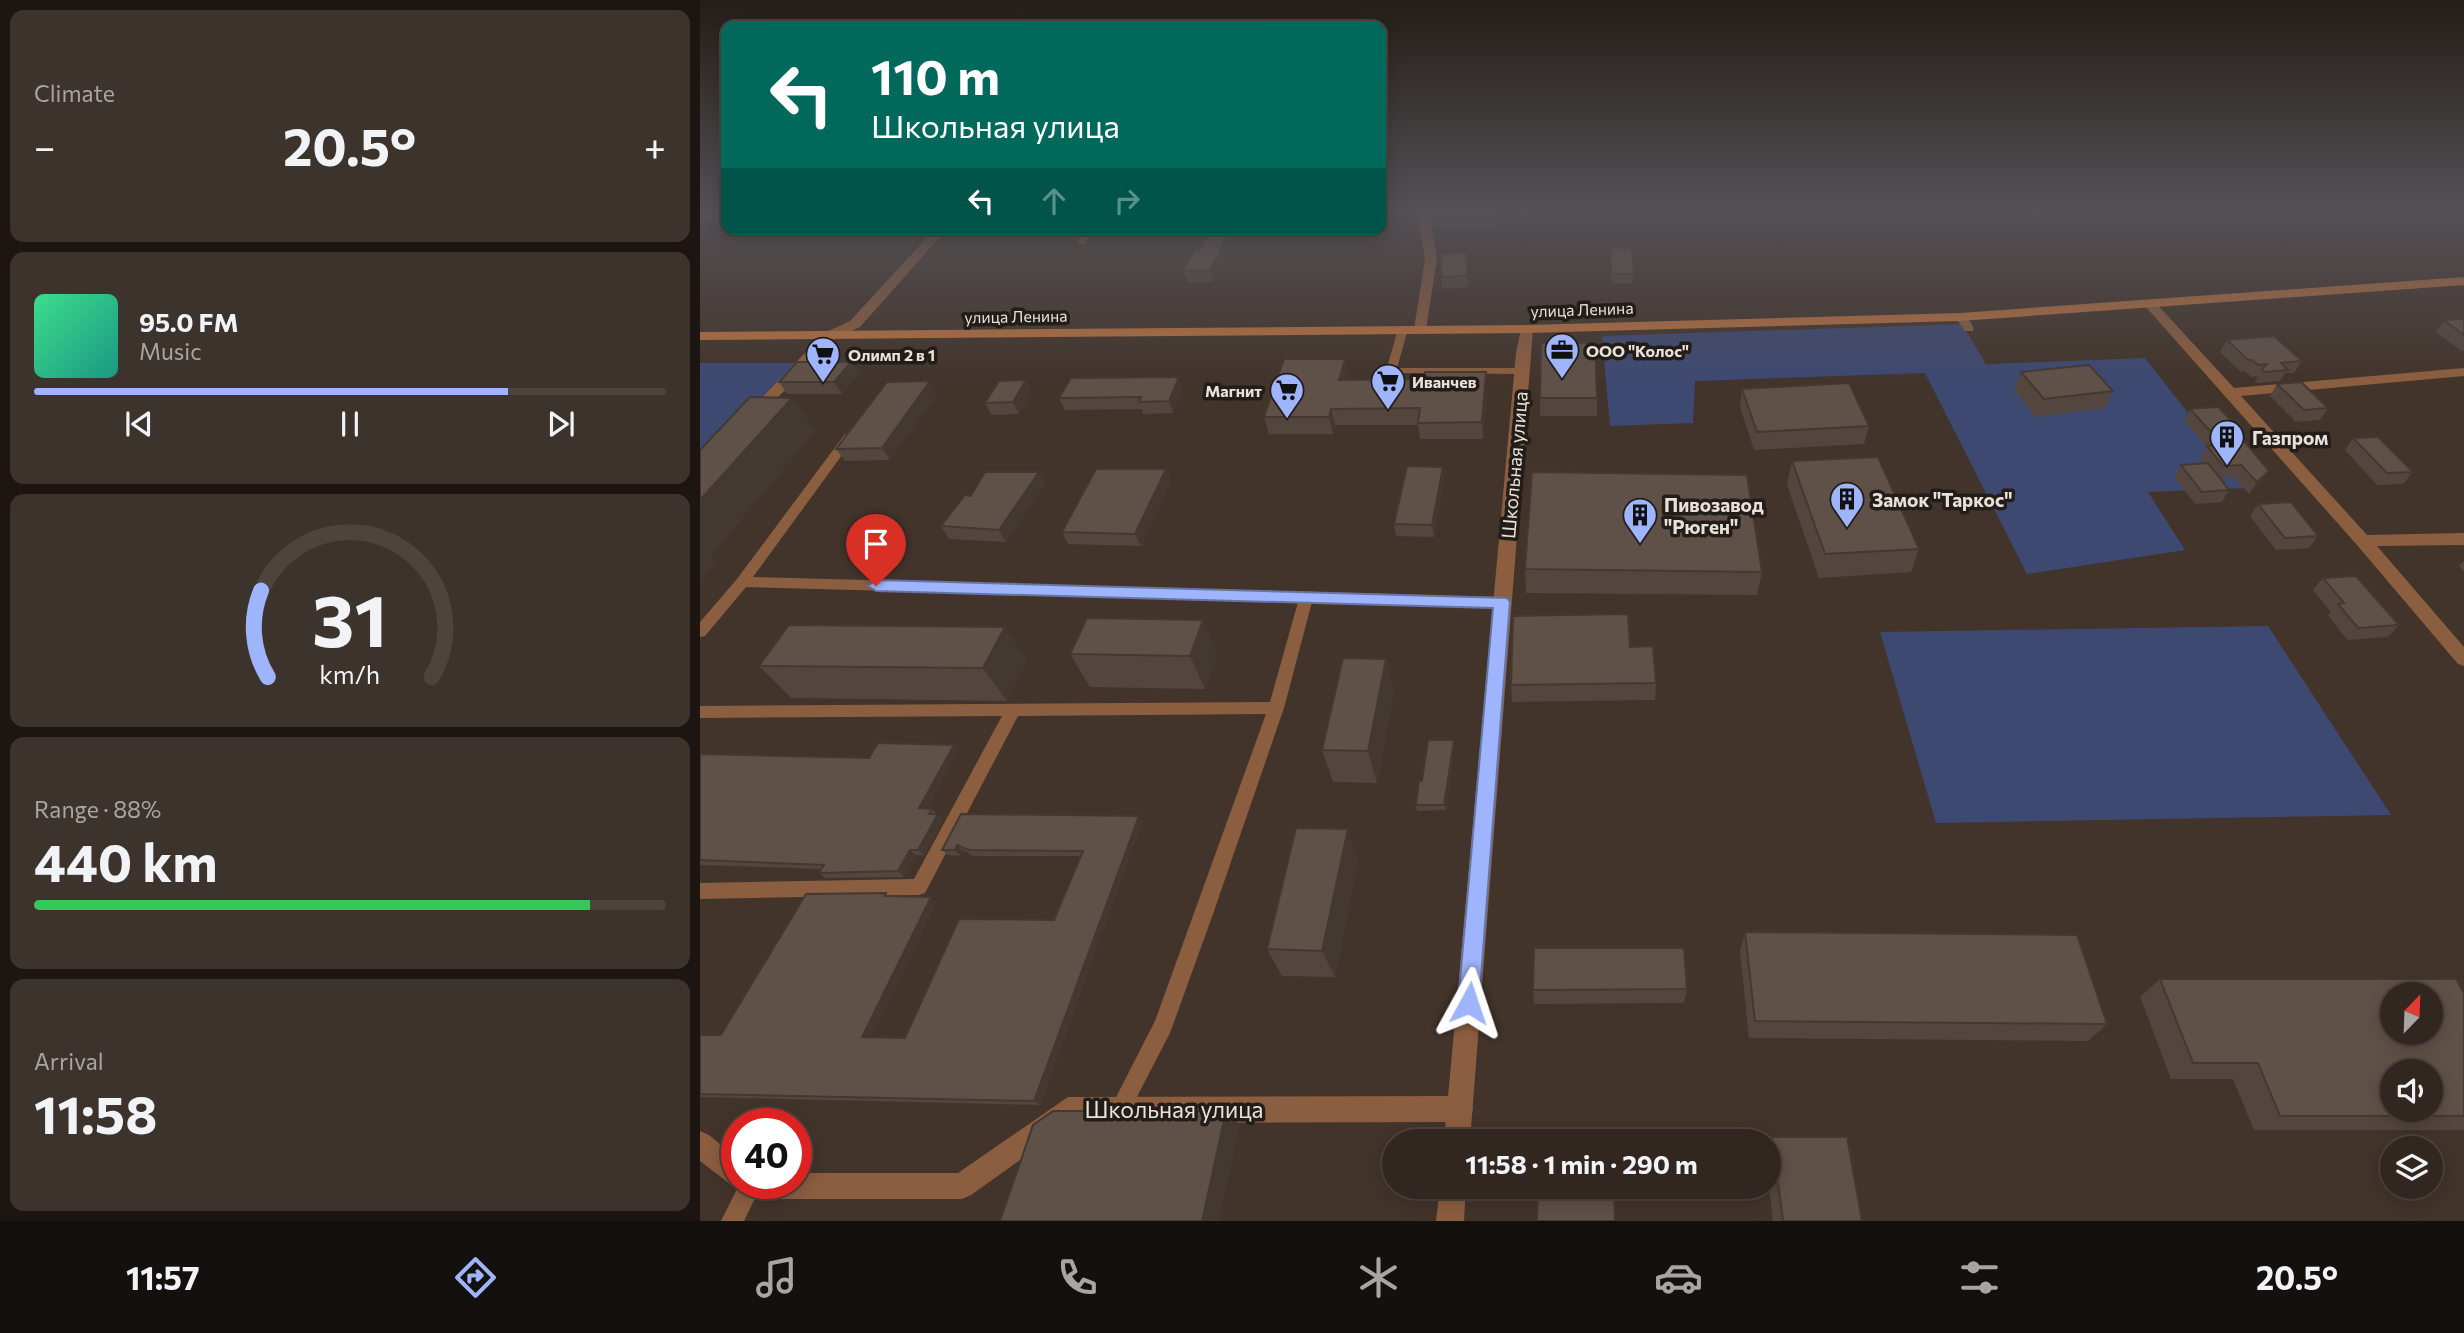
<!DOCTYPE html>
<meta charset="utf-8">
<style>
:root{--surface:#322720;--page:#3d332d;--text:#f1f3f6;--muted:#a8a5a5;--line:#4d443e;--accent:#9eb4fd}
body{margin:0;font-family:Commissioner,sans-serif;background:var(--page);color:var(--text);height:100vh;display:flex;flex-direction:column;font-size:26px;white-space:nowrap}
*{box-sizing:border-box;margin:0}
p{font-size:23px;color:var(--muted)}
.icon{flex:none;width:38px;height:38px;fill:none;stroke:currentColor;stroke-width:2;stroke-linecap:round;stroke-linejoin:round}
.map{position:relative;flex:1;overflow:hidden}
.details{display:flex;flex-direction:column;gap:10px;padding:10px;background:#1c1512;width:700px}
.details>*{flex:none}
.hud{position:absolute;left:21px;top:21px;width:665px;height:214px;border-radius:14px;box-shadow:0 4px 18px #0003,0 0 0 2px var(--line);background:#00695c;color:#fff;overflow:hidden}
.needle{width:46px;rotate:23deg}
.controls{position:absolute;left:1680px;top:982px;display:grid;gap:14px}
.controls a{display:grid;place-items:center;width:63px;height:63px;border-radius:50%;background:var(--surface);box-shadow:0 4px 18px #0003,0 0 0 2px var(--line);font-size:35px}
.speed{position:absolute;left:21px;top:1108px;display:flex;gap:14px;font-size:35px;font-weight:700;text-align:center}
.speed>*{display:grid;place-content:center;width:91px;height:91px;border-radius:50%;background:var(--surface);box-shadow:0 4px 18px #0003,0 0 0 2px var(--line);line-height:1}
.speed .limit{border:10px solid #d22;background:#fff;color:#111}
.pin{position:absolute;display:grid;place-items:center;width:60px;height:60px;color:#fff;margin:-72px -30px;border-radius:50% 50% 50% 0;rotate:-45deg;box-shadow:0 0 7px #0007}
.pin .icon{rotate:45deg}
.me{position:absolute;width:77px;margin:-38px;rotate:5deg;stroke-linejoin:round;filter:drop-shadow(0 0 5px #0008)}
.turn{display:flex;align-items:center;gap:24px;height:147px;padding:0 35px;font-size:32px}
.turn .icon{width:91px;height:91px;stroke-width:2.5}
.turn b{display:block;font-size:49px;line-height:60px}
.lanes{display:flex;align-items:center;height:66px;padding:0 35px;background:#0003;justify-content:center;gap:35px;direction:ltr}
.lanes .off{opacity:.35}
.big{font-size:52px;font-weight:700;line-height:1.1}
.details .widget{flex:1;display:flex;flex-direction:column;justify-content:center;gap:10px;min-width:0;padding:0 24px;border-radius:14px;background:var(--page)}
.details .dial{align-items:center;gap:0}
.dial svg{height:182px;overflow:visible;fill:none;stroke:var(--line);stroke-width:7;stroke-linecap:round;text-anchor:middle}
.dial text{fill:var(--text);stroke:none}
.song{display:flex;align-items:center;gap:21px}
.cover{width:84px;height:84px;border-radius:10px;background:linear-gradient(135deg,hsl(150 70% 55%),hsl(170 70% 35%))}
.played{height:7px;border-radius:4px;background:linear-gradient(90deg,var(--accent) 75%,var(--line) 75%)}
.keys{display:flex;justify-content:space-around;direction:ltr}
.heat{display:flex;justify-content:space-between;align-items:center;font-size:38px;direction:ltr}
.charge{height:10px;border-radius:5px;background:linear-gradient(90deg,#34c759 88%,var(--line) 0)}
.trip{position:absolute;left:682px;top:1129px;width:399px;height:70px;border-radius:35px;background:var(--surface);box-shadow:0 4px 18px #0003,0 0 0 2px var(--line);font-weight:700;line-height:70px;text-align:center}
.tabs{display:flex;height:112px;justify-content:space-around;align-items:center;background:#14100d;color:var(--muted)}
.tabs .icon{width:49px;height:49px}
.tabs .current{color:var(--accent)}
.tabs b{font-size:32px;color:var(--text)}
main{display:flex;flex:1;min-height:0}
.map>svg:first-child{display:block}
.green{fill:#3e4972}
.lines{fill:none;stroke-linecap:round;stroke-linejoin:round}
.service{fill:#8c5e40;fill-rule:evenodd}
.minor{fill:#8c5e40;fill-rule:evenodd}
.tertiary{fill:#8c5e40;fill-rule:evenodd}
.secondary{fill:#ba7240;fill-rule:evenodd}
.wall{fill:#53463e}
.shaded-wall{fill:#433932}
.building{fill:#605148;stroke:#433932;stroke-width:2;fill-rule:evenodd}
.route{fill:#9eb4fd;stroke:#6775a4;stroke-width:2}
.labels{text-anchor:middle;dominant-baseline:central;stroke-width:7;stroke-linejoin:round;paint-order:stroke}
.far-street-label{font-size:16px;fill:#e9e0da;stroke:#231d19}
.far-poi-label{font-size:16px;font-weight:bold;fill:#e9e0da;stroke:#231d19;text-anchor:start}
.poi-label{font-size:19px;font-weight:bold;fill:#e9e0da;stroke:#231d19;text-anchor:start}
.street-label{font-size:19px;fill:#e9e0da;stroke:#231d19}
.near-street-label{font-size:23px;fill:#e9e0da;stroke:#231d19}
</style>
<main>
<section class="details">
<div class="widget"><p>Climate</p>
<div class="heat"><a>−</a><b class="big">20.5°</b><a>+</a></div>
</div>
<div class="widget">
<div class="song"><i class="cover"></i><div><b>95.0 FM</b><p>Music</p></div></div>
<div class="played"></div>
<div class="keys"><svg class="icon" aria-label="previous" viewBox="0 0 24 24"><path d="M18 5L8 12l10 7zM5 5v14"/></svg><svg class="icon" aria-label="pause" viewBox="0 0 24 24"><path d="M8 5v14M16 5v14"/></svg><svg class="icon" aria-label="next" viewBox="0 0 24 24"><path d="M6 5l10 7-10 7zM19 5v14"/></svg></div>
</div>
<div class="widget dial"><svg viewBox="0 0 100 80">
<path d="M14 69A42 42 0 1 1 86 69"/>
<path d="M14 69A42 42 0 0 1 11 31" stroke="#9eb4fd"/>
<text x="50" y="56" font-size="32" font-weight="700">31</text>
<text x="50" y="72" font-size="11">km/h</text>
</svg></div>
<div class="widget"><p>Range · 88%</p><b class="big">440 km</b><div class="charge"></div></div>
<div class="widget"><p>Arrival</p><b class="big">11:58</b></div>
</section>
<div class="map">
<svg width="1764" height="1221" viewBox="0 0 1764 1221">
<rect width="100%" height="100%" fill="#42342b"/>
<!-- green -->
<g class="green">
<path d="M1262 324 1286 364 1445 358 1547 488 1448 492 1485 550 1327 574 1225 373 995 381 993 423 910 426 902 336Z"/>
<path d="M0 363H95L0 465Z"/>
<path d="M1568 626 1691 815 1236 823 1180 632Z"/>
</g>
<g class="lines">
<!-- service -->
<g class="service">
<path d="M384 229H393L385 244H379L377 242Z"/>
<path d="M1260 314C1266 315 1275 326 1273 331H1265L1255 317 1256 315Z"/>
<path d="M703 326 708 329 697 368H822L827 371 822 374 687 373 686 371 698 329Z"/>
<path d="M149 433 153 434V440L53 577 802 597 809 602 802 607 612 602 584 708 513 914 470 1033 427 1116 420 1119 413 1116 410 1109 455 1021 566 714 318 716 225 893 219 895 0 899V883L214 879 302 716 0 718V706L570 702 598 602 46 587 5 636 0 637V622L37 579 145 434Z"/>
<path d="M40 1183H59L61 1186 44 1221H21Z"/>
</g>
<!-- minor -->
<g class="minor">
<path d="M717 211H729L737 259 726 329 720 333 714 329 725 259Z"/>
<path d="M0 215 26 216V222L0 221Z"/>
<path d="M235 229H247L160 327 134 339 59 417H49L47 414 49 411 124 333 150 321Z"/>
<path d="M1450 300 1454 301 1534 388 1764 368V376L1541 396 1667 535 1764 533V545L1677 546 1764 647V666L1758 664 1657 545 1446 307 1444 304Z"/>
<path d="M760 1096 769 1100 773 1109 769 1118 760 1122 372 1123 271 1195 262 1199H50L37 1192 34 1187 0 1161V1131L9 1135 37 1158V1183H96V1173H258L368 1097Z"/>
</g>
<!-- tertiary -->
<g class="tertiary">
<path d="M827 325 833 329 770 1141H744L816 353 821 329Z"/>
<path d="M740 1186H766L764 1221H736Z"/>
</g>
<!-- secondary -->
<path class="secondary" d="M1764 277V285L1260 321 827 333 0 340V332L827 325 1260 313Z"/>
</g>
<!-- wall -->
<g class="wall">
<path d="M732 212 797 217 796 228 734 227Z"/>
<path d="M512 229H544L539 239H534L513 282H487L483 270 499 249Z"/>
<path d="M911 248 934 274 933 283H911Z"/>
<path d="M767 253 768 287 742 289 741 277Z"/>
<path d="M1764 319V351H1761L1736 332 1744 320Z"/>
<path d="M1527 340 1602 361 1594 373H1585L1580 381 1557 383 1555 381 1558 376 1551 377 1545 371 1541 372 1520 352Z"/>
<path d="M1321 372 1413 391 1405 408 1336 417 1314 390Z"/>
<path d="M159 374 142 394H87L79 382Z"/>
<path d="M648 376 647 380 787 388 783 439H720L718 425H635L633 434H569L564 417Z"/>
<path d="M326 380 332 392 319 414 292 415 285 403Z"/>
<path d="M1577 384 1628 408 1620 420 1596 422 1570 396Z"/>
<path d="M483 388 473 413 443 414 442 409 365 410 359 398Z"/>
<path d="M1042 389 1169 426 1164 444 1054 450 1040 407Z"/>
<path d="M237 393 190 460 145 461 136 449Z"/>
<rect x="840" y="398" width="57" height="18"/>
<path d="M1490 409 1544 434 1542 439 1561 483 1549 494 1534 477 1520 478 1529 490 1522 502 1495 504 1474 477 1481 465 1504 463 1500 458 1507 447 1484 421Z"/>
<path d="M1653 438 1713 472 1703 484 1677 485 1645 450Z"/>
<path d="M1092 461 1219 549 1211 572 1119 578 1087 485Z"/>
<path d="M743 467 744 479 734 537 696 536 694 524Z"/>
<path d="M466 469 471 481 441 546 368 544 362 532Z"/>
<path d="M339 472 345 485 306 542 249 539 241 526 271 496Z"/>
<path d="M1558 504 1618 536 1609 548 1576 550 1550 516Z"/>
<path d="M1764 561V572L1759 566Z"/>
<path d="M825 569 1062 572 1057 595 826 593Z"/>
<path d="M1623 578 1699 625 1688 637 1647 640 1628 615 1631 612 1613 590Z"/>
<path d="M930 647 956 683 955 700 812 702 811 685Z"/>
<path d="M517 653 505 689 390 687 370 654Z"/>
<path d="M686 659 694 692 677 783 633 782 622 750Z"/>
<path d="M327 660 307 701 91 698 59 666Z"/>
<path d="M754 740V746L746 810 717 811 716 805 722 781Z"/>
<path d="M258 750 227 809H232L243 820 224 855H215L204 877 126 878 119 873 121 869 0 865V754L169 758Z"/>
<path d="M261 814 439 816 442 822 340 1105 0 1097V1035H21L190 896 237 902 171 1037 205 1038 354 920 381 856H274L262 850 260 856 248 855 242 850Z"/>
<path d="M658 859 635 977 582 976 567 949Z"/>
<path d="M1045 932 1407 1024 1388 1041 1049 1038 1040 951Z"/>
<path d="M1460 979 1764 993V1130H1554L1533 1079H1471L1440 997Z"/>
<path d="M987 989 984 1003 834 1004 833 990Z"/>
<path d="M1072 1137 1162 1221H1073L1069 1186V1142Z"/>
</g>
<!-- shaded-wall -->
<g class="shaded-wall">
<path d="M531 229H532L534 239 513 282 510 271Z"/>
<path d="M536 229H544L539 239Z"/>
<path d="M645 359 648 376 643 396 639 380Z"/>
<path d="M151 362 159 374 142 394 134 382Z"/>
<path d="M786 372 787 388 783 439 782 422Z"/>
<path d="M479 377 483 388 473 413 469 401Z"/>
<path d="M326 380 332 392 319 414 313 402Z"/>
<path d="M230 381 237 393 190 460 182 448Z"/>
<path d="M92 398 116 431 11 556 16 562 0 581V500Z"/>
<path d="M631 409 635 425 633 434 629 417Z"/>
<path d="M743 467 744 479 734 537 732 525Z"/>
<path d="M466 469 471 481 441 546 435 534Z"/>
<path d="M1569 471 1561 483 1549 494 1557 482Z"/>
<path d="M339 472 345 485 306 542 299 530Z"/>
<path d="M503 620 517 653 505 689 490 656Z"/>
<path d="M305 627 327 660 307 701 283 668Z"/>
<path d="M686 659 694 692 677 783 668 751Z"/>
<path d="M754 740V746L746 810 744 805Z"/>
<path d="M254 745 258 750 225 814 219 808Z"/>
<path d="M238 814 243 820 224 855 218 850Z"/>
<path d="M439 816 442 822 340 1105 334 1101Z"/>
<path d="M648 829 658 859 635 977 622 951Z"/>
<path d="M257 845 262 850 260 856 255 850Z"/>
<path d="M210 850 215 855 204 877 198 871Z"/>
<path d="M231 897 237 902 169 1041 162 1037Z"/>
<path d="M526 1111 540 1125 519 1221H502Z"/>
</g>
<!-- building -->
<g class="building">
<path d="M788 211H797L796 222 734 221 732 212Z"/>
<path d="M512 229H531L510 271 483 270 495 249H499Z"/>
<path d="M911 248H932L934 274H911Z"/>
<path d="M767 253V276L741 277V254Z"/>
<path d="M1764 319V335L1744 320Z"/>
<path d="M1574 336 1602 361 1581 363 1588 370 1564 372 1562 369 1567 364 1558 365 1552 360H1548L1527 340Z"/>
<path d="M841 343H895L897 398H840Z"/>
<path d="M584 359H645L639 380 724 379 725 372H786L782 422 718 423 720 408 631 409 629 417H564Z"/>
<path d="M97 362H151L134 382H79Z"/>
<path d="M1389 365 1413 391 1344 399 1321 372Z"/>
<path d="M479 377 469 401 439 402 441 397 359 398 371 378Z"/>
<path d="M326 380 313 402 285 403 299 381Z"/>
<path d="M230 381 182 448 136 449 187 382Z"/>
<path d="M1601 382 1628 408 1604 410 1577 384Z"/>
<path d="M1149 383 1169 426 1057 432 1042 389Z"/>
<path d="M50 397 92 398 0 500V450Z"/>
<path d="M1518 407 1544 434 1539 435 1569 471 1557 482 1541 465 1523 466 1507 446 1523 445 1490 409Z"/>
<path d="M1678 437 1713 472 1687 473 1653 438Z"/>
<path d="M1178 457 1219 549 1125 554 1092 461Z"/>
<path d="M1508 463 1529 490 1502 492 1481 465Z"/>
<path d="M707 466 743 467 732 525 694 524Z"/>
<path d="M396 469H466L435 534 362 532Z"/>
<path d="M285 472H339L299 530 241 526 265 495 271 496Z"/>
<path d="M832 472 1047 475 1062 572 825 569Z"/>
<path d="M1591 502 1618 536 1585 538 1558 504Z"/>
<path d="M1656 576 1699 625 1658 628 1638 604 1644 603 1623 578Z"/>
<path d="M928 614 930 647 953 646 956 683 811 685 813 616Z"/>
<path d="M387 618 503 620 490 656 370 654Z"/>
<path d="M89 625 305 627 283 668 59 666Z"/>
<path d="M643 658 686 659 668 751 622 750Z"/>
<path d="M728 740H754L744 805H716L719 781H722Z"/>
<path d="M178 743 254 745 219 808 232 809 229 814H238L218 850H210L198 871 119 873 124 865 0 860V754L169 758Z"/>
<path d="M261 814 439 816 334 1101 0 1094V1035H21L106 894 186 893 185 896 231 897 162 1037 205 1038 259 919 354 920 383 851 269 850 257 845 255 850H242Z"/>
<path d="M596 828 648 829 622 951 567 949Z"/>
<path d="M1045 932 1377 935 1407 1024 1055 1021Z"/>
<path d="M834 948H984L987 989 833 990Z"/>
<path d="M1460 979H1756L1764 993V1116H1580L1558 1063H1493ZM1692 994H1731V1032H1692ZM1692 1071H1731V1110H1692Z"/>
<path d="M353 1111H526L502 1221H300L333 1125Z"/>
<path d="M1072 1137H1147L1162 1221H1083Z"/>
<path d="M838 1186H914L915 1221H837Z"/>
</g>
<!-- sky -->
<linearGradient id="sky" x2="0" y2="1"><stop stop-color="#241d18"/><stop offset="0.55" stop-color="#545055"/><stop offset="1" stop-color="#545055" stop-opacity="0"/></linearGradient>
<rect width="1764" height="382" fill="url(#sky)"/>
<!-- route -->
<path class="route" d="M176 580 807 598 810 602 779 1003 776 1010 769 1013 761 1010 758 1003 793 608 176 591 168 586Z"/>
<!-- icons -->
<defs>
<g id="office-pin" transform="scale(1.75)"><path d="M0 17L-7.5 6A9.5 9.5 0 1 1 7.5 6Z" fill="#9eb4fd" stroke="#231d19"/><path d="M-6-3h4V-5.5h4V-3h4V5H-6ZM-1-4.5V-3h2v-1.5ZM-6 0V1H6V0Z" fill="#111"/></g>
<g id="supermarket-pin" transform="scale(1.75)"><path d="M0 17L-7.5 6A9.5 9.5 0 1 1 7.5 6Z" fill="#9eb4fd" stroke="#231d19"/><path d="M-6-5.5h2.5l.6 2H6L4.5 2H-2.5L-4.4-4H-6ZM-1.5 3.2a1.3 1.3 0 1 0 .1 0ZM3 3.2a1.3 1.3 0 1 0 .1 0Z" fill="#111"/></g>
<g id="building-pin" transform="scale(1.75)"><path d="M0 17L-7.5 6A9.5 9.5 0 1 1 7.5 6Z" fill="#9eb4fd" stroke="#231d19"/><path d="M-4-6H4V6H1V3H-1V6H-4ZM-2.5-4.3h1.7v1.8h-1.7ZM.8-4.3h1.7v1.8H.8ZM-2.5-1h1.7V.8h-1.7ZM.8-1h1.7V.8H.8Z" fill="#111"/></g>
</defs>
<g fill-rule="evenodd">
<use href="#office-pin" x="862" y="350"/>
<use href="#supermarket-pin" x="123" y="354"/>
<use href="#supermarket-pin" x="688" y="381"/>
<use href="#supermarket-pin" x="587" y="390"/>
<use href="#building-pin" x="1527" y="437"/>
<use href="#building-pin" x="1147" y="499"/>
<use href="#building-pin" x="940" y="515"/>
</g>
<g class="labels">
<!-- far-street labels -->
<g class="far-street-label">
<text transform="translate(882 309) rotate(-2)">улица Ленина</text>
<text transform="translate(316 316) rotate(-1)">улица Ленина</text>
</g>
<!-- far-poi labels -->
<g class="far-poi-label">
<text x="886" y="350">ООО "Колос"</text>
<text x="148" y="354">Олимп 2 в 1</text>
<text x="712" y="381">Иванчев</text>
<text x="562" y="390" text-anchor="end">Магнит</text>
</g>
<!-- poi labels -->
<g class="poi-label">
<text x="1552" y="437">Газпром</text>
<text x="1172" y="499">Замок "Таркос"</text>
<text x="964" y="504">Пивозавод<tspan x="964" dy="22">"Рюген"</tspan></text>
</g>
<!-- street labels -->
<g class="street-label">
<text transform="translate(814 465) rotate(-85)">Школьная улица</text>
</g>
<!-- near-street labels -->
<g class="near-street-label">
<text x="474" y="1109">Школьная улица</text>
</g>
</g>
</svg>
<div class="controls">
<a><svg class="needle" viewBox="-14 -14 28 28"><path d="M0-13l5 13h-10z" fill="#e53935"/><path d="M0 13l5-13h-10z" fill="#a8a5a5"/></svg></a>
<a><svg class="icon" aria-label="sound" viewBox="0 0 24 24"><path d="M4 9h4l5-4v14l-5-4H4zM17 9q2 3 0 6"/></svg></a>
<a><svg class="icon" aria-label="layers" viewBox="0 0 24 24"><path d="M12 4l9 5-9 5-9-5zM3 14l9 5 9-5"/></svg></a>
</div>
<div class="speed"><div class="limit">40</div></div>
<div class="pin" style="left:176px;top:586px;background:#d93025"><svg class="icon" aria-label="arrive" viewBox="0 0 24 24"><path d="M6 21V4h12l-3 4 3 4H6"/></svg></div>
<svg class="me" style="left:769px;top:1003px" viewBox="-20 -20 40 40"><path d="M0-17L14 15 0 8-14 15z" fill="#9eb4fd" stroke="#fff" stroke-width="4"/></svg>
<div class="trip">11:58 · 1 min · 290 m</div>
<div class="hud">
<div class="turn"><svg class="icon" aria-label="left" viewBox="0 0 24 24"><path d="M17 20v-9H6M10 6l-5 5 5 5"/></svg><div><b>110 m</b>Школьная улица</div></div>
<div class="lanes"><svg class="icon" aria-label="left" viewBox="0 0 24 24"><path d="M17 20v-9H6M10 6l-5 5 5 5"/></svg><svg class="icon off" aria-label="ahead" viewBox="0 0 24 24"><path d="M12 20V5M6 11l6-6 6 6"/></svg><svg class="icon off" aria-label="right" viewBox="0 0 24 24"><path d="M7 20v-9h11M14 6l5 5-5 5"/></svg></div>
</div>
</div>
</main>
<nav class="tabs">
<b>11:57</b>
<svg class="icon current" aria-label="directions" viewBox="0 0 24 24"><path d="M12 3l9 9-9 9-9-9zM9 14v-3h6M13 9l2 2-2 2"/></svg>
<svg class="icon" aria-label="music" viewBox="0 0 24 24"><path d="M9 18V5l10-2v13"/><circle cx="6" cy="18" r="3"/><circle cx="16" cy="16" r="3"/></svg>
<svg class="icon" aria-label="phone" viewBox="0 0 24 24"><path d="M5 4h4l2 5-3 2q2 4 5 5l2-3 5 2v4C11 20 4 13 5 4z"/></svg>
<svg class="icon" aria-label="climate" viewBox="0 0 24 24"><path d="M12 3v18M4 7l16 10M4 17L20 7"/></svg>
<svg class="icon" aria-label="car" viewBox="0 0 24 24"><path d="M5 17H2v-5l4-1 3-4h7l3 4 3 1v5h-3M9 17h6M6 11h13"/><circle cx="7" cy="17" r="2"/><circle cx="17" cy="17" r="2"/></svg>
<svg class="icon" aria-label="filters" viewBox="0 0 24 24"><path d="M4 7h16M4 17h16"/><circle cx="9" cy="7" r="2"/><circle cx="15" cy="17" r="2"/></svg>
<b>20.5°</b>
</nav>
